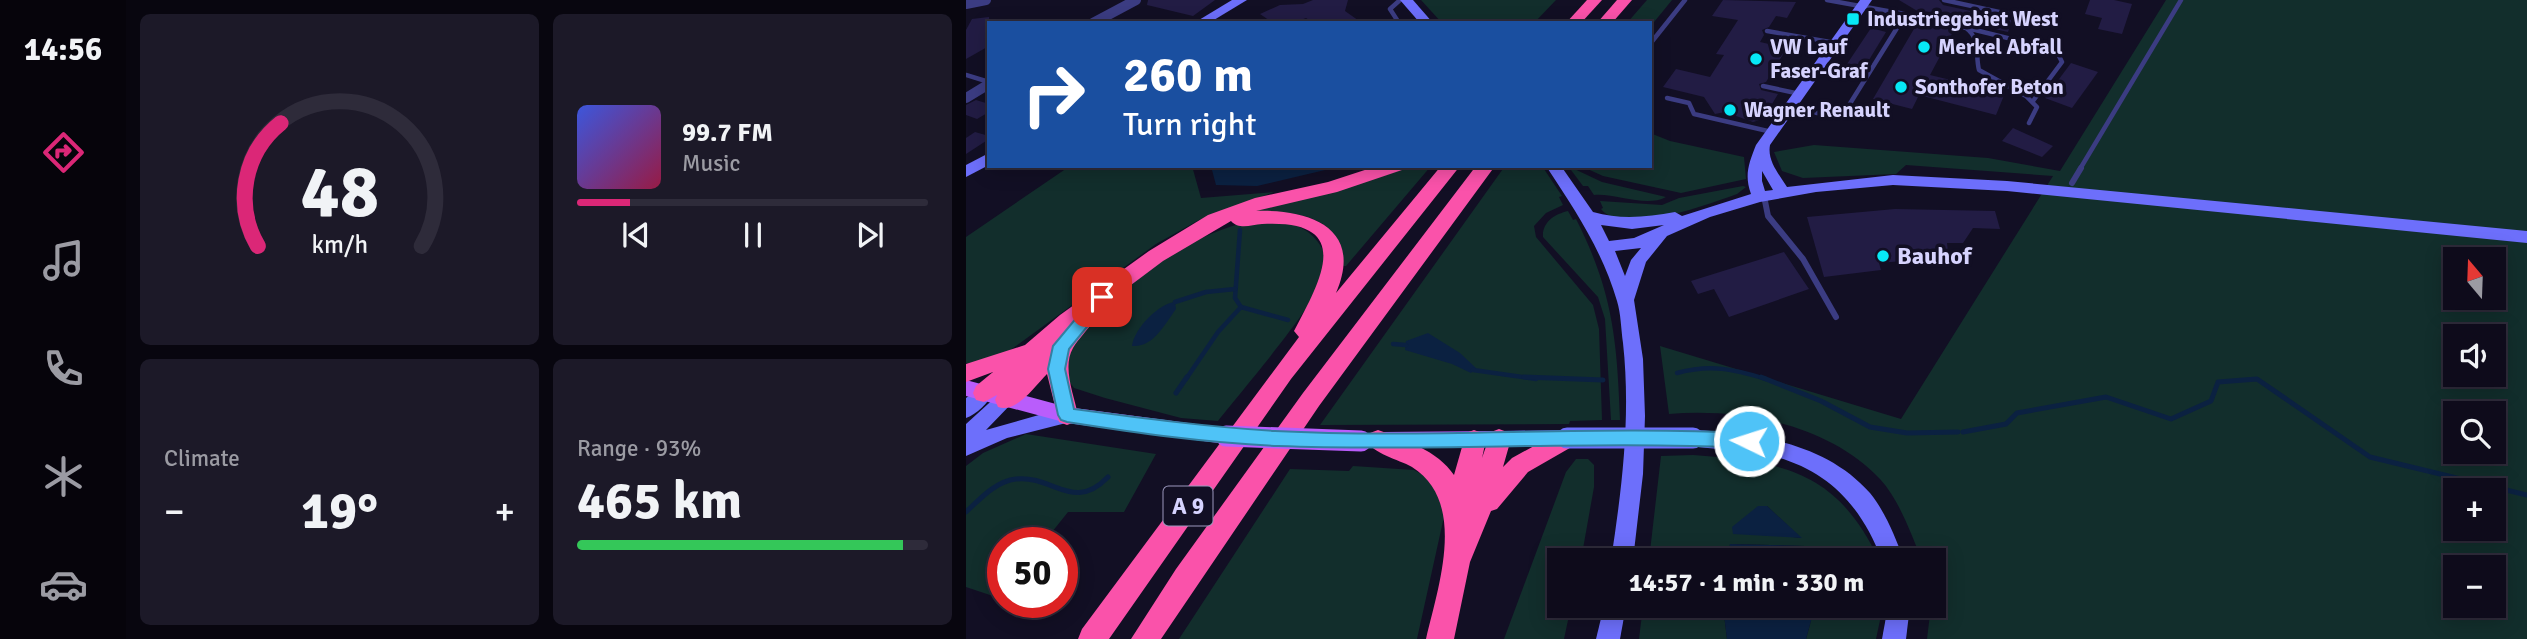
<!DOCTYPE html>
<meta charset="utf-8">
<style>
:root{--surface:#0e0b1b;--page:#1c1928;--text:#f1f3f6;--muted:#9b9ba3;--line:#2e2b3a;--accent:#db2777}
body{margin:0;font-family:Signika,sans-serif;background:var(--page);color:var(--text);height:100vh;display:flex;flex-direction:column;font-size:26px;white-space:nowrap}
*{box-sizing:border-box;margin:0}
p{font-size:23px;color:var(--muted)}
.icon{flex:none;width:38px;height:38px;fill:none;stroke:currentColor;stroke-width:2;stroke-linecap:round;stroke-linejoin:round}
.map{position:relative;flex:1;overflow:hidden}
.panel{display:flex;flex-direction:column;gap:14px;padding:14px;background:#08060f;width:840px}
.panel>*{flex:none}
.banner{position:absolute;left:21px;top:21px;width:665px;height:147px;border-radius:0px;box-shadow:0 4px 18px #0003,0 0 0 2px var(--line);background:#1a4fa0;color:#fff;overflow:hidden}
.needle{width:46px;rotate:341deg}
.controls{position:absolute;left:1477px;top:247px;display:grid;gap:14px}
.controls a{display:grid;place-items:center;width:63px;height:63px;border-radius:0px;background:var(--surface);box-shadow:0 4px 18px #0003,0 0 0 2px var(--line);font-size:35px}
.speed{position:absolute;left:21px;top:527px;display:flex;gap:14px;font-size:35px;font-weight:700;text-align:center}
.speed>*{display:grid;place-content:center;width:91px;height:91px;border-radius:50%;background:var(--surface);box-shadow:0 4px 18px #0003,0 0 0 2px var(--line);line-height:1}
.speed .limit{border:10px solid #d22;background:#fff;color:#111}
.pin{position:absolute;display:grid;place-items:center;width:60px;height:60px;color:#fff;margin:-30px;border-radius:14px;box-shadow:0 4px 10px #0006}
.me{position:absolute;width:77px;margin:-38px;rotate:274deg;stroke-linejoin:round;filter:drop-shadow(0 0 5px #0008)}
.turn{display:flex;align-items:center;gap:24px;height:147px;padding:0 21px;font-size:32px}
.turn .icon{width:91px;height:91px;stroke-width:2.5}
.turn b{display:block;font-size:49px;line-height:60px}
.big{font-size:52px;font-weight:700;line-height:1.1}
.panel .card{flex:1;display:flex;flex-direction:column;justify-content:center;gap:10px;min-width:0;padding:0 24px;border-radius:10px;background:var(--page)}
.panel .dial{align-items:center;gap:0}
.dial svg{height:182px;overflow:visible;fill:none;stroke:var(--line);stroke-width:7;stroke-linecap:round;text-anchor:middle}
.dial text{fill:var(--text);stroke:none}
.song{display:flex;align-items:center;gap:21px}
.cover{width:84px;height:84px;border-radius:10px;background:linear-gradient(135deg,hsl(230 70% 55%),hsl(340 70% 35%))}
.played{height:7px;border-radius:4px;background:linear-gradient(90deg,var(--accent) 15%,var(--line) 15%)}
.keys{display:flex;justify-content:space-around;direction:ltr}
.heat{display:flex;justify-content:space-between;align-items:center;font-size:38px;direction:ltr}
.charge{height:10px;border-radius:5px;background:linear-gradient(90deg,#34c759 93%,var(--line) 0)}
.panel .tiles{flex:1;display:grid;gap:14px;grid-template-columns:repeat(2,1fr)}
.trip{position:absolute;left:581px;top:548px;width:399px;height:70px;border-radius:0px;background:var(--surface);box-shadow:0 4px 18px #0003,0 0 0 2px var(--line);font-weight:700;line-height:70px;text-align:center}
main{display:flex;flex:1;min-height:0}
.tabs{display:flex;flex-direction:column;width:126px;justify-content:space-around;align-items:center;background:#06040b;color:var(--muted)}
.tabs .icon{width:49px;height:49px}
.tabs .active{color:var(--accent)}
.tabs b{font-size:32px;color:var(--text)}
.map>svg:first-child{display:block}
.green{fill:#122e2c;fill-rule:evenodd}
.water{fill:#0b2141}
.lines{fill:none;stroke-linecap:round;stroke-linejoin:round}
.stream-far1{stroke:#0b2141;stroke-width:4.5}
.stream{stroke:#0b2141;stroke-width:5}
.building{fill:#221c44}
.lane-far1{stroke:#3b3c82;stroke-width:4.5}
.lane{stroke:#3b3c82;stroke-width:6}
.street{stroke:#3b3c82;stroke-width:10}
.secondary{fill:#6d6ffb;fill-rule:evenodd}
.primary{fill:#b95dfb;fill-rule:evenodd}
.highway{fill:#fa52aa;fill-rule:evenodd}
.secondary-bridge{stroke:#6d6ffb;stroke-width:21}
.primary-bridge{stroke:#b95dfb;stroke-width:21}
.route{fill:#4fc3f7;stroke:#337fa1;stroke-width:2}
.poi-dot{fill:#07e8f6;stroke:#120f24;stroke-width:2.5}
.labels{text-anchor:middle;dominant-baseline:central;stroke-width:7;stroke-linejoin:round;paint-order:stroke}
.far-poi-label{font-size:21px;font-weight:bold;fill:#d6d3fe;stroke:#120f24;text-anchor:start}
.shield{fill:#120f24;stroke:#9b98bd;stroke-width:2}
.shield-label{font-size:23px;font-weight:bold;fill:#d6d3fe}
.poi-label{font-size:24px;font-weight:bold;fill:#d6d3fe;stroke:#120f24;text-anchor:start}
</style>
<main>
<nav class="tabs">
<b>14:56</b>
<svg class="icon active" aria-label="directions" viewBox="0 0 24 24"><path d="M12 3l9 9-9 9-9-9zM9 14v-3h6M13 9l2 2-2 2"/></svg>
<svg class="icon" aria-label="music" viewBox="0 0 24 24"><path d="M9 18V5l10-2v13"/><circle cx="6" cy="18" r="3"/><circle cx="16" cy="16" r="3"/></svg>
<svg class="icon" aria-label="phone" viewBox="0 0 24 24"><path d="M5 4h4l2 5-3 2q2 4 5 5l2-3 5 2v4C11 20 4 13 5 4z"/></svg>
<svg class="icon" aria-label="climate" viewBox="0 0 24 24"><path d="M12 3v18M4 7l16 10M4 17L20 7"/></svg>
<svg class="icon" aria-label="car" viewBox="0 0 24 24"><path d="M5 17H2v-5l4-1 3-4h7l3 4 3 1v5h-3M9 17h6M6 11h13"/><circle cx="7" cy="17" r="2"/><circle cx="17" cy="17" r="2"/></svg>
</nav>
<section class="panel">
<div class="tiles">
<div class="card dial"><svg viewBox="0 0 100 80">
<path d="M14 69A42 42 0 1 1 86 69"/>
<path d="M14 69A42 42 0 0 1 24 15" stroke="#db2777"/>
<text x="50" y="56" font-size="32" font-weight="700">48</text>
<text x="50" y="72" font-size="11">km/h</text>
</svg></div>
<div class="card">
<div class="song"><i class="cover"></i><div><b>99.7 FM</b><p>Music</p></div></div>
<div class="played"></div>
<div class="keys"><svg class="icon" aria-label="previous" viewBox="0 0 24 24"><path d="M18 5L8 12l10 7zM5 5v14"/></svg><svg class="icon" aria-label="pause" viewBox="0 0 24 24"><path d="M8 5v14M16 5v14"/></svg><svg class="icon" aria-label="next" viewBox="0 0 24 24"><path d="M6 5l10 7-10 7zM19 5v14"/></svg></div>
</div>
<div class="card"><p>Climate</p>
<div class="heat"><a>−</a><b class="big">19°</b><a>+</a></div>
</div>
<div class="card"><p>Range · 93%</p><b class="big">465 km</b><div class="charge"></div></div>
</div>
</section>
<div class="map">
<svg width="1561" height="639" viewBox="0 0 1561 639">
<rect width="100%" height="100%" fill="#120f24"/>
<!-- green -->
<g class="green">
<path d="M455 0H590L568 23H476Z"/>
<path d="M681 0H706L684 27V23H661Z"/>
<path d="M1200 0H1561V639H961L965 606H968V560H956C944 532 934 501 914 479 862 424 775 408 703 414L694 346 935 419 1087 176 940 165 930 174 837 178 816 171 808 152 848 145 1022 158 1094 171ZM1489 259H1528V298H1489ZM1489 336H1528V374H1489ZM1489 413H1528V452H1489ZM1489 490H1528V528H1489ZM1489 567H1528V606H1489Z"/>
<path d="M684 133 704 141 778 157 780 179 715 193 637 176 615 166H684Z"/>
<path d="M104 166H226L235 198 308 192 233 220 190 244 39 354 9 364 0 363V237Z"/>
<path d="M437 166H465L380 266H377C376 210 321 210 278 214Z"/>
<path d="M539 166H576L596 196 593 197 597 205 580 213 568 226 570 237 627 305 633 329 636 420 604 421 603 424 354 425Z"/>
<path d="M602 166 636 182 700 197C680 208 650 193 628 195L622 186H617Z"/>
<path d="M777 186 780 187 771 194C743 204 656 237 635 209L637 208 634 201 696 205 713 198Z"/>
<path d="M602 211 607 220 610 219C647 292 651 340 654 420H645L639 319 632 297 577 237C576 222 589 214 602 211Z"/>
<path d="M276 223C291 223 306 221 320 223 343 226 364 248 360 272 355 299 273 394 252 421L215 418 139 398 108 388 96 372C98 364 98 352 102 345 107 335 120 326 128 318 172 272 215 241 276 223Z"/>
<path d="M60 434 190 454 158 512H102L78 542H37V594L33 598 0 587V466L17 453Z"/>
<path d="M727 455C818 462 871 471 913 560H845L839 546 764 544 762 560H726L720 554 702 560H683L695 456ZM801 506 835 538 801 534Z"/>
<path d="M610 459H622L628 465V487L615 560H593V606H605L598 639H538L600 472Z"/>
<path d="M387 466 448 470 468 481 481 503 451 639H213L324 469 383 471Z"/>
<path d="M677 606H690L696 614 724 613 729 606H757L761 639H673Z"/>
<path d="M849 606H917L910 639H840Z"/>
</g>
<!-- water -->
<g class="water">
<path d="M248 166H376L291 186 250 185 246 170Z"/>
<path d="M209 302 210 309C199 324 187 348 166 346 168 329 193 303 209 302Z"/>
<path d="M462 333 494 353 510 368 505 373 486 364 439 350 440 341Z"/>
<path d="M792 506H801L836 538 767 534 766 527Z"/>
<path d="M764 544 839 546 845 560H762Z"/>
<path d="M757 606H849L840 639H761Z"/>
</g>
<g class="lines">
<!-- stream-far1 -->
<g class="stream-far1">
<path d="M274 230 269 298 275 307 322 320"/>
<path d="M209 302 240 292 269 289"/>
<path d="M427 344 440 345"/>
<path d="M507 370 570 379"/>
<path d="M711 373C745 364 767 369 800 379"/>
<path d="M220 379 252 332 275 307"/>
</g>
<!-- stream -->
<g class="stream">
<path d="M558 377 637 380"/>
<path d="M795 377 855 401 904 427 941 433 992 432"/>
<path d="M210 393 221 377"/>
<path d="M997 432 1040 424 1051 413 1140 397 1205 419 1245 401 1252 382 1291 379 1404 457 1561 495"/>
<path d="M0 512C14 499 30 481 50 479 88 475 107 513 142 477"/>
</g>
</g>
<!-- building -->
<g class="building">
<path d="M182 0H249L227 16 181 5Z"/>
<path d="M347 0H382L379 11 396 23H347L340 18 327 23H307L294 14 314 5 337 4Z"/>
<path d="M757 0 830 2 821 18 810 16 803 27 796 30 798 35 794 42 821 48 800 82 793 84 795 90 812 94 797 119 787 122 759 112 749 114 738 97 697 87 710 69 744 77 758 55 750 54 772 20 746 16Z"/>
<path d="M933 0H973L977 5 1046 20 1042 32 953 12Z"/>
<path d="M1124 0H1148L1166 4 1156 34 1132 29 1136 18 1119 14Z"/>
<path d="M23 17V46L0 59V30L6 19Z"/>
<path d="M952 22 988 30 964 75 1039 93 1030 115 953 95 946 109 907 99Z"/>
<path d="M905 28 920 32 892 78 875 73Z"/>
<path d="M1105 63 1132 72 1106 108 1079 98Z"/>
<path d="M10 100 23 104V112L11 119 0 115V105Z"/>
<path d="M1047 128 1087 146 1076 157 1036 141Z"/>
<path d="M9 132 23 136V139L0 154V138Z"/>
<path d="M929 209 1029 211 1034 229 1007 228 997 243H981L983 261 948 260 913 263 915 270 858 277 841 217Z"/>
<path d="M818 252 843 289 763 317 748 289 732 294 725 281Z"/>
</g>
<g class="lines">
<!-- lane-far1 -->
<g class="lane-far1">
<path d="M978 0 1084 23"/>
<path d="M929 12 1000 28C1015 39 1009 54 1013 70L1060 96 1071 107 1063 123"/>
<path d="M433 23 424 9 434 0"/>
<path d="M1005 29 1082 48 1092 54 1096 62 1067 101"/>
<path d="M801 31 870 43"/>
<path d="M684 44 719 0"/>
<path d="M0 75 23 82"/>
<path d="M797 86 834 94"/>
<path d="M701 98 723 103 728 114 806 132"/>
<path d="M824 107 865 116 880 110 936 20 927 12 861 0"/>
<path d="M1114 169 1215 0"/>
</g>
<!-- lane -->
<g class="lane">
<path d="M1106 183 1115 168"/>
<path d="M798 196 802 216 837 259 870 317"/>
</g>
<!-- street -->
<g class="street">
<path d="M0 4 20 0"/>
<path d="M127 23 170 0"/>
<path d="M0 98 23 84"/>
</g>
<!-- secondary -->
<g class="secondary">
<path d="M266 0H281L243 23H228Z"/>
<path d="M434 0H447L467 23H454Z"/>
<path d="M894 0H906L804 145C801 161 813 174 821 187L927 175 1041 181 1561 231V243L1041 191 927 185 850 192 794 202 744 217 701 236 680 262 668 300 677 359 679 416 677 474 667 560H645C656 488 665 416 657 343 655 329 655 314 651 301 636 250 609 210 580 166H595L627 212C655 220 681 217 709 212L716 216 785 194C778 175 783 163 790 145ZM796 171 807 190 799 191 796 181ZM635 225 666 229 698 225 668 238 643 241ZM675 248 665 260 659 276 649 251Z"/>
<path d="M23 153V165L0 177V165Z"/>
<path d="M18 385 25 388 27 393C22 403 11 414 0 418V398Z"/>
<path d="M40 392 47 394 49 400 20 430 101 407 108 409 111 415 108 421 41 438 0 456V424L33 394Z"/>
<path d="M601 430 608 432 611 438 608 444 601 446 533 447 526 445 523 439 526 433 533 431Z"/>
<path d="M727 430C790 433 860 443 904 493 920 513 929 537 938 560H916C891 495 850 460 780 451 761 448 738 450 720 444L717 438 720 432Z"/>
<path d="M638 606H660L654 639H630Z"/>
<path d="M922 606H944L940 639H916Z"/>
</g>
<!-- primary -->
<g class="primary">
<path d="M0 380 101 407 260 428 267 430 270 436 267 442 260 444 101 423 0 396Z"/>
<path d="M533 431 540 433 543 439 540 445 533 447 417 448 410 446 407 440 410 434 417 432Z"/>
</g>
<!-- highway -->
<g class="highway">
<path d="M621 0H636L615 23H600Z"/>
<path d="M651 0H666L646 23H631Z"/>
<path d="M411 166H439L436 170 371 192 290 211C344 209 398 228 370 293L475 166H494L325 379 143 639H112L116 629 333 337 328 331C355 280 390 219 296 224 285 225 273 230 265 221L197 261 125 315 128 320C122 330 113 338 107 348 96 367 108 395 112 415L109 422 101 425 93 422 81 374C68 387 51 413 32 407L29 400 31 395 18 402 10 400 7 393 10 386 27 372 0 382V364L59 345 94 315 183 251 242 215 289 198 362 182Z"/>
<path d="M510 166H529L353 406 195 639H165L210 569 337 393Z"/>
<path d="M601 428 609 431 613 438 609 445 562 472 531 509 525 511 504 562 488 639H460C472 587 502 502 446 467 432 459 407 454 400 440L404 433 412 430C438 439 472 451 488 475L500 433 508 430 516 433 520 440 516 458 525 432 533 429 541 432 545 439 537 467 546 458Z"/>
</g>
<!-- secondary-bridge -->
<path class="secondary-bridge" d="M601 438H727"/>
<!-- primary-bridge -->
<path class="primary-bridge" d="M260 436 395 441"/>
</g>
<!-- route -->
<path class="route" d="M136 291 142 293 144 297 142 301 103 349 99 369 108 409C175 418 242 427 309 431 467 439 626 425 783 433L790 435 792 441 790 446 783 448C626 440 469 452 312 446 241 443 171 433 101 422L95 420 92 415 82 369 87 346 131 293Z"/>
<!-- markers -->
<g class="poi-dot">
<rect x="880" y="12" width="14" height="14" rx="3.5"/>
<circle cx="958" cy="47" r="7"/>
<circle cx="790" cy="59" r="7"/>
<circle cx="935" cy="87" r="7"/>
<circle cx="764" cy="110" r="7"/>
<circle cx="917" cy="256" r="7"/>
</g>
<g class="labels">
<!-- far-poi labels -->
<g class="far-poi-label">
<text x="901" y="19">Industriegebiet West</text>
<text x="804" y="47">VW Lauf<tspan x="804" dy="24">Faser-Graf</tspan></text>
<text x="972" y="47">Merkel Abfall</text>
<text x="949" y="87">Sonthofer Beton</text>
<text x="778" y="110">Wagner Renault</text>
</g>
<!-- shield labels -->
<rect class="shield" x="197.5" y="486.5" width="49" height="39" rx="5"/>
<g class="shield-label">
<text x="222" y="506">A 9</text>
</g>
<!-- poi labels -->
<g class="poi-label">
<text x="931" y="256">Bauhof</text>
</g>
</g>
</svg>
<div class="controls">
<a><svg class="needle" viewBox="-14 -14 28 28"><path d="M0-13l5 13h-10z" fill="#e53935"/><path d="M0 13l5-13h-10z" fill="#9b9ba3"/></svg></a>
<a><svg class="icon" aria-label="sound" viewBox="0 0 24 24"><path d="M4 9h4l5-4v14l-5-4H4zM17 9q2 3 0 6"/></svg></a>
<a><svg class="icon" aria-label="search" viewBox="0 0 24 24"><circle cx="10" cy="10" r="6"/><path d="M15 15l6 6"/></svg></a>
<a>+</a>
<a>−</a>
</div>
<div class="speed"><div class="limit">50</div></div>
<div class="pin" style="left:136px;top:297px;background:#d93025"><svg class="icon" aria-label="arrive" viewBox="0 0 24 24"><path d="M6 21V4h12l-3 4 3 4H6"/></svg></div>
<svg class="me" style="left:783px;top:441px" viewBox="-20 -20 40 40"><circle r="17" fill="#4fc3f7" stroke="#fff" stroke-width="3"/><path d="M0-11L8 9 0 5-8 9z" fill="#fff"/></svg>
<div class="trip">14:57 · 1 min · 330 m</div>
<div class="banner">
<div class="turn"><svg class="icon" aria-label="right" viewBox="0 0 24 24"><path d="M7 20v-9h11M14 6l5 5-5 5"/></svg><div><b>260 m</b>Turn right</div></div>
</div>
</div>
</main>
